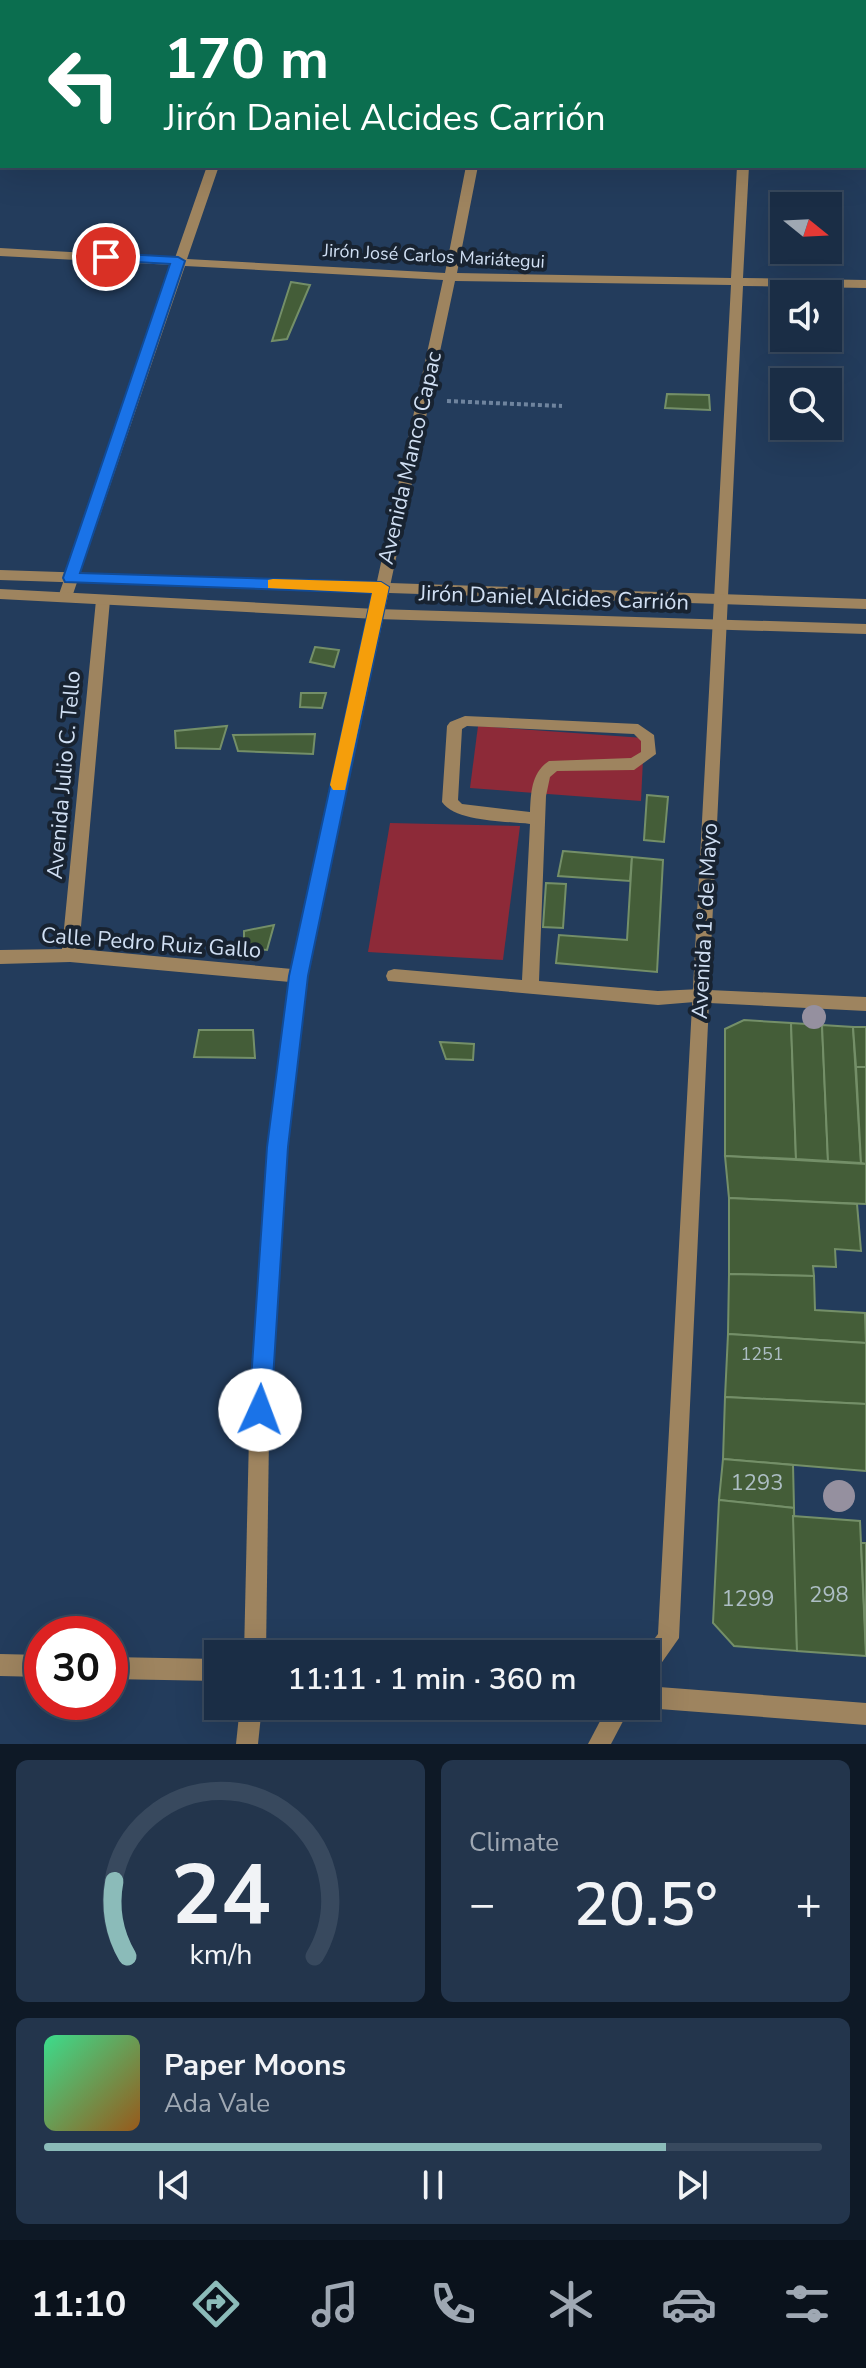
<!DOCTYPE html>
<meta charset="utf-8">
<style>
:root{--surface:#1a2d45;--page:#23354c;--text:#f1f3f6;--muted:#9fa8b3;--line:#38495e;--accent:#8bbbb9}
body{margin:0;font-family:"Nunito Sans",sans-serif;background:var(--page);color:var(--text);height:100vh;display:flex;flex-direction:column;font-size:30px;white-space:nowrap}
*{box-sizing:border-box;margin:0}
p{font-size:26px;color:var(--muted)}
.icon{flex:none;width:44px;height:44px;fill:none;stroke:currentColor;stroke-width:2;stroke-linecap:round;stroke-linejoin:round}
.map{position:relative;height:1744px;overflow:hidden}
.side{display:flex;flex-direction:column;gap:16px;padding:16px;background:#0e1926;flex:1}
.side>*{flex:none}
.top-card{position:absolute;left:0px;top:0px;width:866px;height:168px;box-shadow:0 8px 32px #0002,0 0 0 2px var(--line);background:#0b6e4f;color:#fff;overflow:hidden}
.needle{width:52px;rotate:108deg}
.controls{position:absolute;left:770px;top:192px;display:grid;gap:16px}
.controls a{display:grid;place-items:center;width:72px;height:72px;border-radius:0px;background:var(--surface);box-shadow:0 8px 32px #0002,0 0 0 2px var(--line);font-size:40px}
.speed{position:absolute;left:24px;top:1616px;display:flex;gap:16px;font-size:40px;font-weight:700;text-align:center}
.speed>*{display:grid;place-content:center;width:104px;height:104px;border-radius:50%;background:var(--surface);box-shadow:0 8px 32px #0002,0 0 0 2px var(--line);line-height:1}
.speed .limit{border:12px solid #d22;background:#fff;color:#111}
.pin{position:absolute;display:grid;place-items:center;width:68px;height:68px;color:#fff;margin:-34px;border:4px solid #fff;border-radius:50%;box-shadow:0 2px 8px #0007}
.me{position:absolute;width:88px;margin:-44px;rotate:2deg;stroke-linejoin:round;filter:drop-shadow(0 0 6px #0008)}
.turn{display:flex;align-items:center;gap:28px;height:168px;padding:0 32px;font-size:36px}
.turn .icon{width:104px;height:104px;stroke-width:2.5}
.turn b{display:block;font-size:56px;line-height:68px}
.big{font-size:60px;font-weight:600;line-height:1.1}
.side .tile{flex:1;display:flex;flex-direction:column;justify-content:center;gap:12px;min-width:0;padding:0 28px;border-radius:12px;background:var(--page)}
.side .dial{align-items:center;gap:0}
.dial svg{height:208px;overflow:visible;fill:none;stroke:var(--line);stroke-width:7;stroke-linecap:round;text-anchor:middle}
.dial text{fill:var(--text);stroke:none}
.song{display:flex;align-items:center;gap:24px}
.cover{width:96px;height:96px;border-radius:12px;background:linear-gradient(135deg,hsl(150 70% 55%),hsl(30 70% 35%))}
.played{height:8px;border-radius:4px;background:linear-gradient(90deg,var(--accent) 80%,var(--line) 80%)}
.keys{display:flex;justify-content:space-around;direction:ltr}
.heat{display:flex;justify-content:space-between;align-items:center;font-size:44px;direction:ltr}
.side .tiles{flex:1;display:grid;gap:16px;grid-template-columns:1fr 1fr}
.tile:last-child{grid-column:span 2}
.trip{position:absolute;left:204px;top:1640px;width:456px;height:80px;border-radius:0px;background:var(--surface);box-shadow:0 8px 32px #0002,0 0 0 2px var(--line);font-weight:600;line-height:80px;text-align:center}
.tab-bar{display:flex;height:128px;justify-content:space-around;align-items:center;background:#0a121c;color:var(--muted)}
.tab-bar .icon{width:56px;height:56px}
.tab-bar .on{color:var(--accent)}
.tab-bar b{font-size:36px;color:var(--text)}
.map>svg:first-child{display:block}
.green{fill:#8d2a38}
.building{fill:#445d38;stroke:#748f68;stroke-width:2}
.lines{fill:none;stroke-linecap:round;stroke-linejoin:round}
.path{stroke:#6f849e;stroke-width:4;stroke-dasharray:4 3;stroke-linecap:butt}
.service{fill:#9e845f;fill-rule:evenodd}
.pedestrian{fill:#9e845f;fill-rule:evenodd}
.minor{fill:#9e845f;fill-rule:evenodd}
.tertiary{fill:#9e845f;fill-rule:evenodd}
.tree{fill:#95909f}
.route{fill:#1a73e8;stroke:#114b97;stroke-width:2}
.slow{fill:#f59e0b}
.labels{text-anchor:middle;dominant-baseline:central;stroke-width:8;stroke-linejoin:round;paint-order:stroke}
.far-street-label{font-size:18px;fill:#d0dff3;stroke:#182331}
.number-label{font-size:18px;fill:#adbec4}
.street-label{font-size:22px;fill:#d0dff3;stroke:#182331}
.near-number-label{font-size:22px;fill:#adbec4}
</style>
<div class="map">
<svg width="866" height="1744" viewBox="0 0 866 1744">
<rect width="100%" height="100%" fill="#233c5c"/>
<!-- green -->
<g class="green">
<path d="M478 726 644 738 641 801 470 788Z"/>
<path d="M390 823 520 826 503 960 368 952Z"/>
</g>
<!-- building -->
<g class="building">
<path d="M644 0H728L729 2H645Z"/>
<path d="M291 282 310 285 287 339 272 341Z"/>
<path d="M667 394 709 395 710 410 665 408Z"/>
<path d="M315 647 339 650 334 667 310 662Z"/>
<path d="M301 693H326L322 708 300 707Z"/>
<path d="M227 726 220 749 176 748 175 731Z"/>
<path d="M315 734 313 754 238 751 233 735Z"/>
<path d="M647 795 668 797 664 842 644 840Z"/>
<path d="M563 851 632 857 630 881 558 876Z"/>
<path d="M632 857 663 860 657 972 556 963 559 935 627 940Z"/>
<path d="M546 883 566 884 563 928 543 927Z"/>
<path d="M274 925 267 950 244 948V931Z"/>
<path d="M744 1020 791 1023 796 1159 725 1156V1029Z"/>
<path d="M791 1023 822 1025 828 1161 796 1159Z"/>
<path d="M822 1025 853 1027 861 1163 828 1161Z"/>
<path d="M853 1027H866V1067H856Z"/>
<path d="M199 1030H253L255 1058 194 1057Z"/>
<path d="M440 1042 474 1044 473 1060 446 1059Z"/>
<path d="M856 1067H866V1164L861 1163Z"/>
<path d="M725 1156 866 1164V1204L729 1198Z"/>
<path d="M729 1198 857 1204 861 1251 835 1249 836 1267 813 1266 814 1276 729 1274Z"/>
<path d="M729 1274 814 1276 815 1310 865 1313 866 1343 728 1334Z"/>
<path d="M728 1334 866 1343V1404L725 1397Z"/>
<path d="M725 1397 866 1404V1471L723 1459Z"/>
<path d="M723 1459 793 1465 794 1508 719 1500Z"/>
<path d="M719 1500 794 1508 797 1651 734 1646 713 1623Z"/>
<path d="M793 1516 860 1521 866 1656 797 1651Z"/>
<path d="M861 1543H866V1647Z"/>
</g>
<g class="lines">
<!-- path -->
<g class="path">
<path d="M28 169 29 166"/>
<path d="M447 401 562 406"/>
</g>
<!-- service -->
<path class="service" d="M465 716 638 724 654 735 656 754 634 770 557 771 550 777 546 796 539 981 658 991 701 989 707 991 709 996 707 1001 658 1005 388 981 386 976 388 971 394 969 522 980 530 824C506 821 456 822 442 802L447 726 450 722ZM467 726 634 734 641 741V752L631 758 549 761C531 773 531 793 530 812L462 804 458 800 462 729Z"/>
<!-- pedestrian -->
<path class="pedestrian" d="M259 1427 266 1429 269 1436 266 1654H244L249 1436 252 1429Z"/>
<!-- minor -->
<g class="minor">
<rect x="512" y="0" width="10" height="2"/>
<rect x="746" y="0" width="10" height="2"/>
<path d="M207 166H219L187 259 445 273 466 166H478L457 273 731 278 737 166H749L743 278 866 280V288L743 286 709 990 866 997V1011L709 1003 679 1638 653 1675 646 1679V1654H643L658 1634 731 285 455 281 307 976 287 1147 269 1436 266 1443 259 1445 252 1443 249 1436 269 1147 290 982 70 962 0 964V950L62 949 96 600 103 595 110 600 79 949 292 969 443 280 185 266 72 597 65 602 60 600 58 597 173 265 0 256V248L175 258Z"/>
<path d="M0 1654 42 1655V1677L0 1676Z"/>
<path d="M110 1657 218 1659V1681L110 1679Z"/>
<path d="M646 1686 866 1703V1725L646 1708 642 1706H646Z"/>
<path d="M240 1706H262L258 1744H236Z"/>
<path d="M608 1706H631L611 1744H588Z"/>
</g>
<!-- tertiary -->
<g class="tertiary">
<rect x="864" y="22" width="2" height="6"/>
<rect x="0" y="43" width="2" height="6"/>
<path d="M0 570 866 599V609L0 580Z"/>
<path d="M0 589 376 609 866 624V634L376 619 0 599Z"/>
</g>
</g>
<!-- trees -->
<g class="tree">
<circle cx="814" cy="1017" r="12"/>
<circle cx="839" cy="1496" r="16"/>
</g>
<!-- route -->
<path class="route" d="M106 253 178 257 185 261 80 573 381 582 389 587 308 976 288 1147 271 1410 268 1417 260 1420 252 1417 249 1410 267 1147 289 976 372 593 65 582 63 578 170 264 101 260 99 257Z"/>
<!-- slow -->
<path class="slow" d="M273 579 381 582 389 587 345 790H333L330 785 372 593 268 588V580Z"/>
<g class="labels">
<!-- far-street labels -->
<g class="far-street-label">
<text transform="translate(434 256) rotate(3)">Jirón José Carlos Mariátegui</text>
</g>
<!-- number labels -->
<g class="number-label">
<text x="762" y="1354">1251</text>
</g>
<!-- street labels -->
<g class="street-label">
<text transform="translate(410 458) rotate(-77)">Avenida Manco Capac</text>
<text transform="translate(554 598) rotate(2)">Jirón Daniel Alcides Carrión</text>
<text transform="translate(64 775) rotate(-85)">Avenida Julio C. Tello</text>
<text transform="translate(705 921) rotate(-87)">Avenida 1º de Mayo</text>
<text transform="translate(151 943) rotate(4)">Calle Pedro Ruiz Gallo</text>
</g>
<!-- near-number labels -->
<g class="near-number-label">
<text x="757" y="1483">1293</text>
<text x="829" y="1595">298</text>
<text x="748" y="1599">1299</text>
</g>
</g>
</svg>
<div class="controls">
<a><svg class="needle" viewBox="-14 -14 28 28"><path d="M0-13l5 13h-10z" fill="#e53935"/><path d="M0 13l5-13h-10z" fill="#9fa8b3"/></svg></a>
<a><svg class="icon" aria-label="sound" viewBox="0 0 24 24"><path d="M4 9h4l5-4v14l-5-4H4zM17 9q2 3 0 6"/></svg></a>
<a><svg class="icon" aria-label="search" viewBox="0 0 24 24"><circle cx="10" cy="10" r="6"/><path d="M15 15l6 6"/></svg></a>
</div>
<div class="speed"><div class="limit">30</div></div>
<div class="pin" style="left:106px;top:257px;background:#d93025"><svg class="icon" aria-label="arrive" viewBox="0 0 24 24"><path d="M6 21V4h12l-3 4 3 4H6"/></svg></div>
<svg class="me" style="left:260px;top:1410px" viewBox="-20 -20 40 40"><circle r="19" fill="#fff"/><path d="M0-13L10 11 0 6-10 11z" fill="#1a73e8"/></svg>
<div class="trip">11:11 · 1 min · 360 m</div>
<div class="top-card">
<div class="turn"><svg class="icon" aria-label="left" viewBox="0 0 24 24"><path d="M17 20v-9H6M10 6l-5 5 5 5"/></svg><div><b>170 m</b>Jirón Daniel Alcides Carrión</div></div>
</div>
</div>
<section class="side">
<div class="tiles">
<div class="tile dial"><svg viewBox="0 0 100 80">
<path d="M14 69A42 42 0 1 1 86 69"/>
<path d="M14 69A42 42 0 0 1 9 40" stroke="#8bbbb9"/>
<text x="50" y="56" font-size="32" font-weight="700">24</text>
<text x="50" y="72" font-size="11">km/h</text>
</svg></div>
<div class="tile"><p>Climate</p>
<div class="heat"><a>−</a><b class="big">20.5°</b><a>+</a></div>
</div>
<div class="tile">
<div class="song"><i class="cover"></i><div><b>Paper Moons</b><p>Ada Vale</p></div></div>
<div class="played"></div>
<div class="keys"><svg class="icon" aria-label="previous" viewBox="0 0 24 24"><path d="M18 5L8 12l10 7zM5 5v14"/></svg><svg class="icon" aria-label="pause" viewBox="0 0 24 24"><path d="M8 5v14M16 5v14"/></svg><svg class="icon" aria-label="next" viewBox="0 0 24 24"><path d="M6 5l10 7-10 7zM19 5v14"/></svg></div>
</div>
</div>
</section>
<nav class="tab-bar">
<b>11:10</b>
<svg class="icon on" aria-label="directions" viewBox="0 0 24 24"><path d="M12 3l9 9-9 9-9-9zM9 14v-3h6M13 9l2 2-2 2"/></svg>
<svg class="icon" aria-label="music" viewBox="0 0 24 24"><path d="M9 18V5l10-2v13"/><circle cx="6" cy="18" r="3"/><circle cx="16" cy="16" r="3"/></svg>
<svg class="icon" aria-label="phone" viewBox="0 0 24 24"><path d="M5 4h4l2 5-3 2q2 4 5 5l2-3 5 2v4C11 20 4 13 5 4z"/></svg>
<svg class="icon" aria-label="climate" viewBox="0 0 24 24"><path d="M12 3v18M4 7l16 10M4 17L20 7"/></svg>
<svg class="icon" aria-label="car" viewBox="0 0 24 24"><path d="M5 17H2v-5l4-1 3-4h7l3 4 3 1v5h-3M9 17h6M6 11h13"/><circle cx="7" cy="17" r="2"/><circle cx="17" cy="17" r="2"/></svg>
<svg class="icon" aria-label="filters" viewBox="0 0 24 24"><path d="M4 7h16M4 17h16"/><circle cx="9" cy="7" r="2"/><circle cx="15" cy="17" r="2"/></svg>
</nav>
